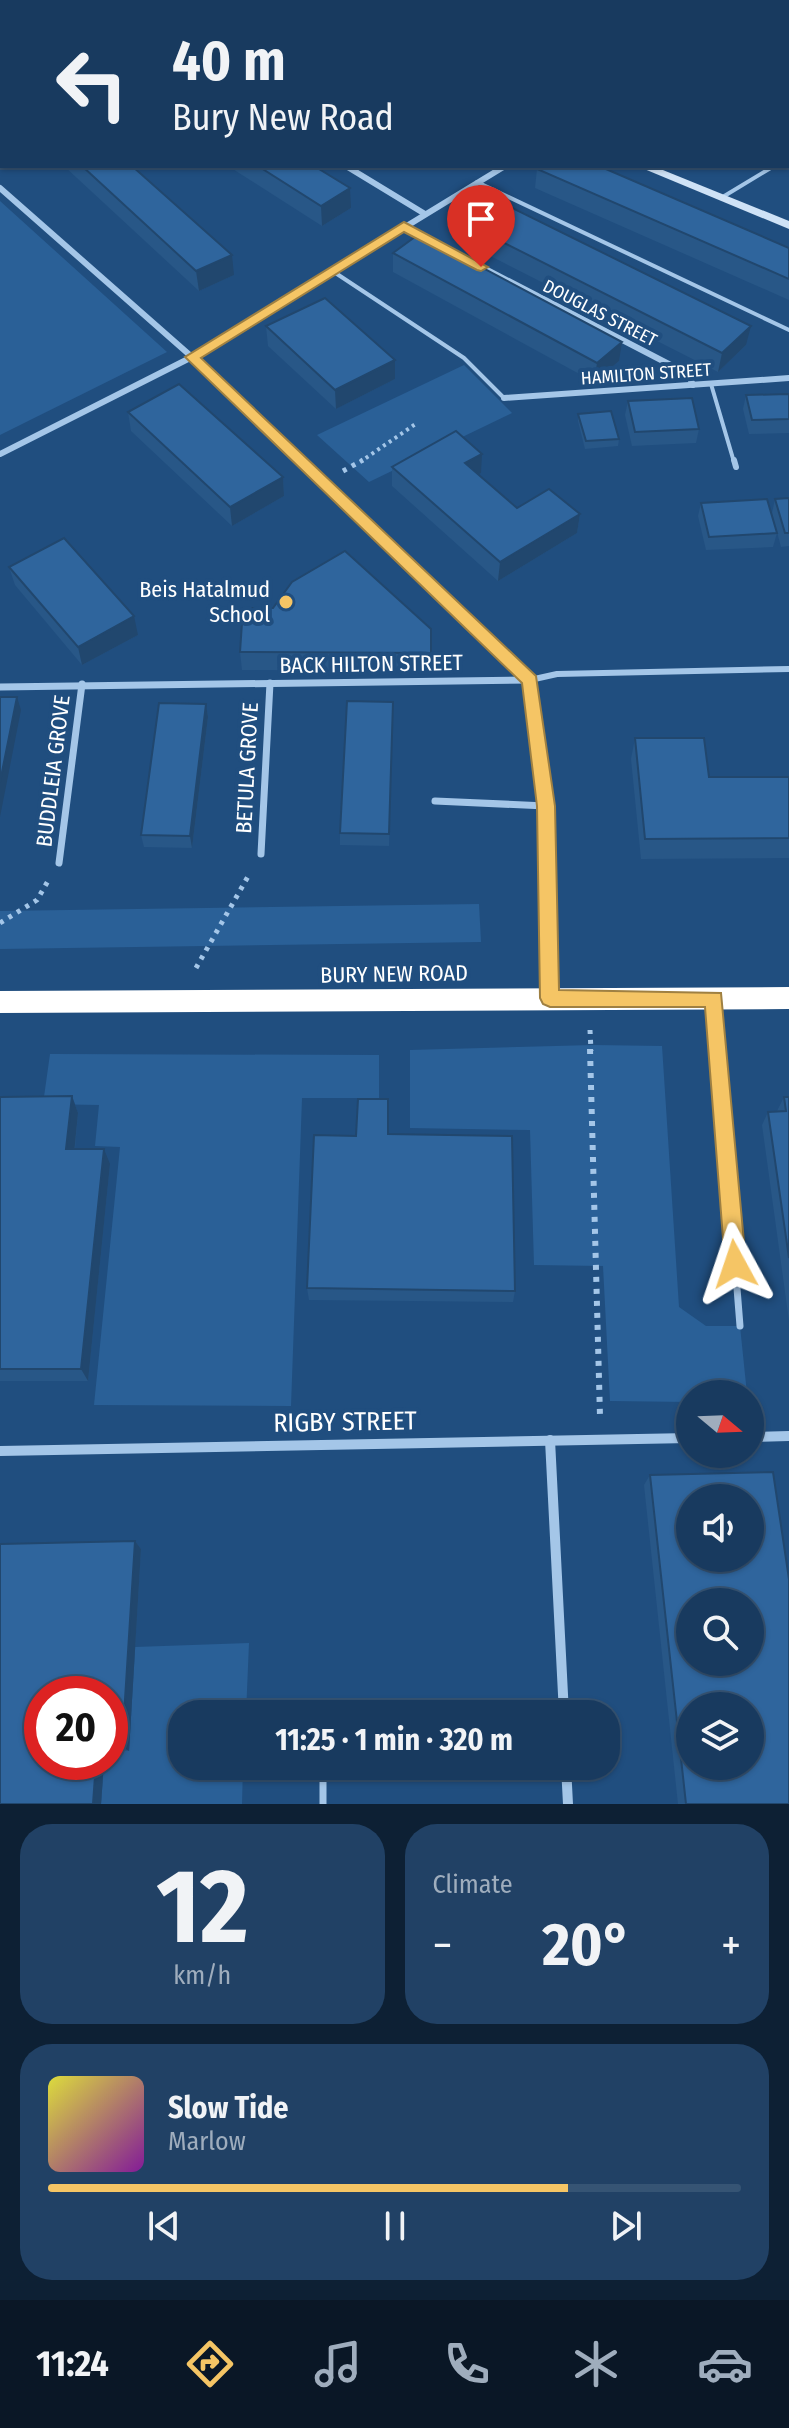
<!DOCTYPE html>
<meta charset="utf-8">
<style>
:root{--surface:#183a5f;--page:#214165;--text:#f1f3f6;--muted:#9fadbd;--line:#365474;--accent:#f5c565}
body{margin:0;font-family:"Fira Sans Condensed",sans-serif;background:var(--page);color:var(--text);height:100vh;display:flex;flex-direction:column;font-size:30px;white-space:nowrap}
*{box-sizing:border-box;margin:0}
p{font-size:26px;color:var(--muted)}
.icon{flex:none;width:44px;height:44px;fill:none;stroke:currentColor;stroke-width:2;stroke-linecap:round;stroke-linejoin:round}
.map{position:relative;height:1804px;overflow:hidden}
.drawer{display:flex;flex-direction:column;gap:20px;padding:20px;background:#0d2034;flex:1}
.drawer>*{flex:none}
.guide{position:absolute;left:0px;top:0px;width:790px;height:168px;box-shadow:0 2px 6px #0004,0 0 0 2px var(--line);background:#183a5f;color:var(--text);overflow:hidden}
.needle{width:52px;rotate:109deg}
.tools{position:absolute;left:676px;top:1380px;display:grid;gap:16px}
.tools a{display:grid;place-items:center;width:88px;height:88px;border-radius:50%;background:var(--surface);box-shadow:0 2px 6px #0004,0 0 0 2px var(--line);font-size:40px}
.speed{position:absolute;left:24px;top:1676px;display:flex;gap:16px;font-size:40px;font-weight:700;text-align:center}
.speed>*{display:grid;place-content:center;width:104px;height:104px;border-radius:50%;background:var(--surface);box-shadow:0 2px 6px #0004,0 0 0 2px var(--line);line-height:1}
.speed .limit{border:12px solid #d22;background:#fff;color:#111}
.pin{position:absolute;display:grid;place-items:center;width:68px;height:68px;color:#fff;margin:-82px -34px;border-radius:50% 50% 50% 0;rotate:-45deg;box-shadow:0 0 8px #0007}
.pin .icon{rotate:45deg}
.me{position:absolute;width:88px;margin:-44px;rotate:355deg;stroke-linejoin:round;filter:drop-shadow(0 0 6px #0008)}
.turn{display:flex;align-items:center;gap:28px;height:168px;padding:0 40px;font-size:36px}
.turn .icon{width:104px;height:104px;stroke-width:2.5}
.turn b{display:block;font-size:56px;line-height:68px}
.big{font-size:60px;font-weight:700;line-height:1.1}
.drawer .tile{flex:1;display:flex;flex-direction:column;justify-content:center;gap:12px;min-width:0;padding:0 28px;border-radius:32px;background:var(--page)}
.drawer .dial{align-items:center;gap:0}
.dial b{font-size:104px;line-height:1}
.song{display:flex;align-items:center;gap:24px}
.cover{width:96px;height:96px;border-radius:12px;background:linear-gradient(135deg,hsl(60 70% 55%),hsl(290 70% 35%))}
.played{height:8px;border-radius:4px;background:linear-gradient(90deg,var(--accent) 75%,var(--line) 75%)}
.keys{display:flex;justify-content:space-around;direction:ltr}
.heat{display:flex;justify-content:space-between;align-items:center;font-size:44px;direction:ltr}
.drawer .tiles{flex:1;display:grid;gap:20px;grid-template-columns:1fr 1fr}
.tile:last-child{grid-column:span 2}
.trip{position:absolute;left:168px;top:1700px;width:452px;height:80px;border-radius:32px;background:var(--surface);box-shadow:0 2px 6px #0004,0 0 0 2px var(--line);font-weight:700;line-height:80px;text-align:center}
.dock{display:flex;height:128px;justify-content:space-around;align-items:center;background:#0a1726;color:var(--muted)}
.dock .icon{width:56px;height:56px}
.dock .on{color:var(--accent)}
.dock b{font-size:36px;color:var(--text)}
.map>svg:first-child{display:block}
.green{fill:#2a6097}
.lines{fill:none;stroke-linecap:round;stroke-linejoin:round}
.path-far2{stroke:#a4c6e8;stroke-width:4;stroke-dasharray:3 4;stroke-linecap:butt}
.path-far1{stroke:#a4c6e8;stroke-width:5;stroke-dasharray:4 6;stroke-linecap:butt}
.path{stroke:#a4c6e8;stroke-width:6;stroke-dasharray:5 7;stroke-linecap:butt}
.lane-far2{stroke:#a4c6e8;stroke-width:4}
.lane-far1{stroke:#a4c6e8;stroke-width:6}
.lane{stroke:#a4c6e8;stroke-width:7}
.street-far2{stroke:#a4c6e8;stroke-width:6}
.street-far1{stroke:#a4c6e8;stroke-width:7}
.street{stroke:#a4c6e8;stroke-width:10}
.secondary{fill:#cfe2f6;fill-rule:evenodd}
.highway{fill:#fff;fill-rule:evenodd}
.wall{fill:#285787}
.shaded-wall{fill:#21476e}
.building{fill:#2f659d;stroke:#21476e;stroke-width:2;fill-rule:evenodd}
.route{fill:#f5c565;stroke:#9f8042;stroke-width:2}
.poi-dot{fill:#f5c565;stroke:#204e7f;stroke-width:3}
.labels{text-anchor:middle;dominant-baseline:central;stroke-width:8;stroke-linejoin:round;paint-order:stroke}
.far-street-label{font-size:18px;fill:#fff;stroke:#204e7f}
.poi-label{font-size:22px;fill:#fff;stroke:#204e7f;text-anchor:end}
.street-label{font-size:22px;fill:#fff;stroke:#204e7f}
.near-street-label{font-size:26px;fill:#fff;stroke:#204e7f}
</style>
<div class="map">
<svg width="789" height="1804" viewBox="0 0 789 1804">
<rect width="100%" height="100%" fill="#204e7f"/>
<!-- green -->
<g class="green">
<path d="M0 201 167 352 0 435Z"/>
<path d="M464 365 512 413 369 482 317 435Z"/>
<path d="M479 904 481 942 0 949V911Z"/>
<path d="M593 1045 662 1046 679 1307 706 1326H740L747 1394H690V1402L610 1401 603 1266 534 1265 530 1130 410 1128V1050Z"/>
<path d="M50 1054 379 1055V1098H302L291 1406 94 1405 120 1147 95 1146 99 1105 43 1104Z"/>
<path d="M249 1643 246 1714H182V1766H243L242 1804H101L104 1762H110V1751H129L135 1647Z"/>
</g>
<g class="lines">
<!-- path-far2 -->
<path class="path-far2" d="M360 462 417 423"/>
<!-- path-far1 -->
<g class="path-far1">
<path d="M343 471 363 460"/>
<path d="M0 923 37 900 48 881"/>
<path d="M196 968 250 873"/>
<path d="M590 1030 591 1051"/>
</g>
<!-- path -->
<path class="path" d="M590 1049 600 1416"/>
<!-- lane-far2 -->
<g class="lane-far2">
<path d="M512 2 515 0"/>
<path d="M477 182 789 330"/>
<path d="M721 198 774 166"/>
<path d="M334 272 464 358 504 398"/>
<path d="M711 384 734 462"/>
</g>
<!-- lane-far1 -->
<g class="lane-far1">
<path d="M734 460 736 467"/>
<path d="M530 680 557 674 789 669"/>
<path d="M714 1002 718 1051"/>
</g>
<!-- lane -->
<g class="lane">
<path d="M718 1049 740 1326"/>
<path d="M324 1710V1714"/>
<path d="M323 1766V1804"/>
</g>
<!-- street-far2 -->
<g class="street-far2">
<path d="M70 0 73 2"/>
<path d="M244 2 248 0"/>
<path d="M768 2 771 0"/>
<path d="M346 166 425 214"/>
<path d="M0 188 192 357 302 462"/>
<path d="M404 227 428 239"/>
<path d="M468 260 688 374 693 385"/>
<path d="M504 398 789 378"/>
<path d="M0 454 192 357 505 166"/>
</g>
<!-- street-far1 -->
<g class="street-far1">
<path d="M299 460 530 680 546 806 550 998"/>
<path d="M0 687 530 680"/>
<path d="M435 801 546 806"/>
<path d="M261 854 270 683"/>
<path d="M59 863 82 684"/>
</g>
<!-- street -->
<g class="street">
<path d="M750 1437 789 1436"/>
<path d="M550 1440 564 1714"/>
<path d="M0 1451 690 1438"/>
<path d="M566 1766 568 1804"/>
</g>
<!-- secondary -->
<g class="secondary">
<path d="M357 0H368L369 2H358Z"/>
<path d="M637 166H653L789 221V229Z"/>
</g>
<!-- highway -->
<path class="highway" d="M789 987V1009L0 1013V991Z"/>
</g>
<!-- wall -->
<g class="wall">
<path d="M0 0H65L68 2H2V4Z"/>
<path d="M128 0H177V2H130Z"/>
<path d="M430 0H494V2H434Z"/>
<path d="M64 166H132L234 275 199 291Z"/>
<path d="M228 166H314L351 208 322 226Z"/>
<path d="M537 169 789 248V300L535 188Z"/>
<path d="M455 218 746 345 718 372 455 238Z"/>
<path d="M393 253 619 361 594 382 393 272Z"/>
<path d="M266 326 395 379 336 409 268 346Z"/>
<path d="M789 394V433L749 434 743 409 746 395Z"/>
<path d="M628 401 699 429 696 443 632 446 625 415Z"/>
<path d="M128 412 283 477 284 496 232 526 131 431Z"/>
<path d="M578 414 619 439 618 446 585 449 578 421Z"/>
<path d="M392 467 481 473 478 474 517 508 580 514 577 533 498 581 392 486Z"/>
<path d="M789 498V546L781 547 772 513 775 499Z"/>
<path d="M701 503 777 533 773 547 706 550 698 516Z"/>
<path d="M9 567 138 635 82 665 15 585Z"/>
<path d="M273 608 431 629 430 671 242 670 240 652Z"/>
<path d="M393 702 389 846 340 845V833Z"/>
<path d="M206 704 208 717 192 848 144 847 141 835Z"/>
<path d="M635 738 709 777H789V858L641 859 631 759Z"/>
<path d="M72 1096 78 1113 75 1149 110 1164 88 1381H0V1097Z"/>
<path d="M784 1097H789V1321L762 1125 768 1112 777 1111Z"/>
<path d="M388 1134 515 1291 513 1302 309 1300 307 1288 356 1136Z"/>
<path d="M650 1475 789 1804H678L644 1485Z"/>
<path d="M135 1541 141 1549 129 1751H110V1694L42 1762H104L101 1804H0Z"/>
</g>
<!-- shaded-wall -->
<g class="shaded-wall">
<rect x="143" y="0" width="34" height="2"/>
<path d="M475 0H494V2H471Z"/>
<path d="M667 0H689L686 2H663Z"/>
<path d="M2 67V89L0 90V68Z"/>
<path d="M350 188 351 208 322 226 321 206Z"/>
<path d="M232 255 234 275 199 291 196 271Z"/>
<path d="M751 326 746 345 718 372 722 353Z"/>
<path d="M622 342 619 361 594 382 597 363Z"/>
<path d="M395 360V379L336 409 335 390Z"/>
<path d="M482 454 481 473 464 482 465 463Z"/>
<path d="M283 477 284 496 232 526 230 507Z"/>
<path d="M580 514 577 533 498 581 500 562Z"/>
<path d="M134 616 138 635 82 665 78 647Z"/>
<path d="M17 697 21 710 0 817V782Z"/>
<path d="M206 704 208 717 192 848 190 836Z"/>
<path d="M72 1096 78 1113 73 1164 66 1149Z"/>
<path d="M104 1149 110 1164 88 1381 81 1369Z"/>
<path d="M135 1541 141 1549 129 1751 122 1747Z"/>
<path d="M96 1762H104L101 1804H93Z"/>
</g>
<!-- building -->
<g class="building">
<path d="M16 0H65L68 2H19Z"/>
<path d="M459 0H475L471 2H463Z"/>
<path d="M627 0H667L663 2H624Z"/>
<path d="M788 34 789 35 788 95Z"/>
<path d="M82 166H132L232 255 196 271Z"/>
<path d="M258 166H314L350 188 321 206Z"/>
<path d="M540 166H599L789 248V279L537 169Z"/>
<path d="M486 195 751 326 722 353 455 218Z"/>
<path d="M419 234 622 342 597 363 393 253Z"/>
<path d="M325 298 395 360 335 390 266 326Z"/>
<path d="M179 384 283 477 230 507 128 412Z"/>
<path d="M789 394V419L752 420 746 395Z"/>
<path d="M692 398 699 429 635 432 628 401Z"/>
<path d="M611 411 619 439 586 441 578 414Z"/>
<path d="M456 431 482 454 465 463 517 508 549 489 580 514 500 562 392 467Z"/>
<path d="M789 498V533H785L775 499Z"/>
<path d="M767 499 777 533 709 537 701 503Z"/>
<path d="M64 538 134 616 78 647 9 567Z"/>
<path d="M345 551 431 629V653L240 652 243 608H273L292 582Z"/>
<path d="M0 697H17L0 782Z"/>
<path d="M347 701 393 702 389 834 340 833Z"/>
<path d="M159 703 206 704 190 836 141 835Z"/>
<path d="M635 738H704L709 777H789V838L645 839Z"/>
<path d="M72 1096 66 1149H104L81 1369H0V1097Z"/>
<path d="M784 1097H789V1258L768 1112 786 1111Z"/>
<path d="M358 1099H388V1134L512 1136 515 1291 307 1288 314 1135 356 1136Z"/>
<path d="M773 1472 789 1579V1804H686L650 1475ZM690 1498H750V1558H690ZM690 1602H750V1662H690ZM690 1706H750V1766H690Z"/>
<path d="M135 1541 122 1747 110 1748V1694H42V1762H96L93 1804H0V1544Z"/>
</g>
<!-- route -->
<path class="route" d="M404 222 488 267 481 271 477 270 404 232 201 358 536 676 555 806 559 990 721 993 746 1264 743 1271 735 1274 728 1271 725 1264 705 1007H550L543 1004 540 998 537 806 522 683 185 357Z"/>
<!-- markers -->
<circle class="poi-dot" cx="286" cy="602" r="8"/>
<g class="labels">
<!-- far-street labels -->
<g class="far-street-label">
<text transform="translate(600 313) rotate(27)">DOUGLAS STREET</text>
<text transform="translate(646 374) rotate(-4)">HAMILTON STREET</text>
</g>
<!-- poi labels -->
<g class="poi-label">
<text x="270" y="589">Beis Hatalmud<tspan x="270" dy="25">School</tspan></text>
</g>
<!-- street labels -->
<g class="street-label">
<text transform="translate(371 664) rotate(-1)">BACK HILTON STREET</text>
<text transform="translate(247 768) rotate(-87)">BETULA GROVE</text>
<text transform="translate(53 771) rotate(-83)">BUDDLEIA GROVE</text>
<text transform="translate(394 974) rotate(-1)">BURY NEW ROAD</text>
</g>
<!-- near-street labels -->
<g class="near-street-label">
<text transform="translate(345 1422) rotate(-1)">RIGBY STREET</text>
</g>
</g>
</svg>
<div class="tools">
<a><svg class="needle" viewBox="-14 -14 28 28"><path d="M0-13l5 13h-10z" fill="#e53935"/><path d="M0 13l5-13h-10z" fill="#9fadbd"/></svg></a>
<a><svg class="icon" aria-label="sound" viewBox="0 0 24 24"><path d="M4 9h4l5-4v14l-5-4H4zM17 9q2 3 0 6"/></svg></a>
<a><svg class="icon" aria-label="search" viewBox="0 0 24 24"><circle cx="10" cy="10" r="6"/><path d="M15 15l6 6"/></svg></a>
<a><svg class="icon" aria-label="layers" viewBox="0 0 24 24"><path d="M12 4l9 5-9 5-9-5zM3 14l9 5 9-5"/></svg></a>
</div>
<div class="speed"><div class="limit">20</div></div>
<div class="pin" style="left:481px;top:267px;background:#d93025"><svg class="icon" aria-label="arrive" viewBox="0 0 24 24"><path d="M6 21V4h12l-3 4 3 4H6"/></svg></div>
<svg class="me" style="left:735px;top:1264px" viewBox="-20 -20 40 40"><path d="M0-17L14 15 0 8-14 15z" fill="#f5c565" stroke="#fff" stroke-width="4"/></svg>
<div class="trip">11:25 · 1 min · 320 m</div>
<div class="guide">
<div class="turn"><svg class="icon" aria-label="left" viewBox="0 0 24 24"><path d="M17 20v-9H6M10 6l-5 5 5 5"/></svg><div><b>40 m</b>Bury New Road</div></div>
</div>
</div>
<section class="drawer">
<div class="tiles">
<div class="tile dial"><b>12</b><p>km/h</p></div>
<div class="tile"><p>Climate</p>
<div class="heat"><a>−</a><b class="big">20°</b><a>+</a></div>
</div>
<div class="tile">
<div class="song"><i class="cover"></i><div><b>Slow Tide</b><p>Marlow</p></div></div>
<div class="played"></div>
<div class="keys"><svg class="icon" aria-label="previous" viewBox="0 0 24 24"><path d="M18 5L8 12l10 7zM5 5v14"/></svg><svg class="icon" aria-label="pause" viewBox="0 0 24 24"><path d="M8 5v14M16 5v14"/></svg><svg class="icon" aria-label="next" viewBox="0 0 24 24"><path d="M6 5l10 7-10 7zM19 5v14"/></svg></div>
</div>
</div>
</section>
<nav class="dock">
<b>11:24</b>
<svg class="icon on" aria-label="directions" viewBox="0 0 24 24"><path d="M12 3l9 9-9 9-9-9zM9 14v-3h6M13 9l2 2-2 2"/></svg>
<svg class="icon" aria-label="music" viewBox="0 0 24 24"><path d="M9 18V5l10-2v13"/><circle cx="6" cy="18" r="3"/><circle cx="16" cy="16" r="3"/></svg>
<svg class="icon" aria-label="phone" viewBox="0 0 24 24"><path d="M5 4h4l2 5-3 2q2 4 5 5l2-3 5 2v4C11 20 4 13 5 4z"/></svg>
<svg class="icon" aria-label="climate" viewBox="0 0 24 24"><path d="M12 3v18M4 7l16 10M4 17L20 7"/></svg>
<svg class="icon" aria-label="car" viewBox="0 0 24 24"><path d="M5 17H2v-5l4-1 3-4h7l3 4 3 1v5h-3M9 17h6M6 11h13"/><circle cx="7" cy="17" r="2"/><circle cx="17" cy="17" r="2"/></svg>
</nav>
